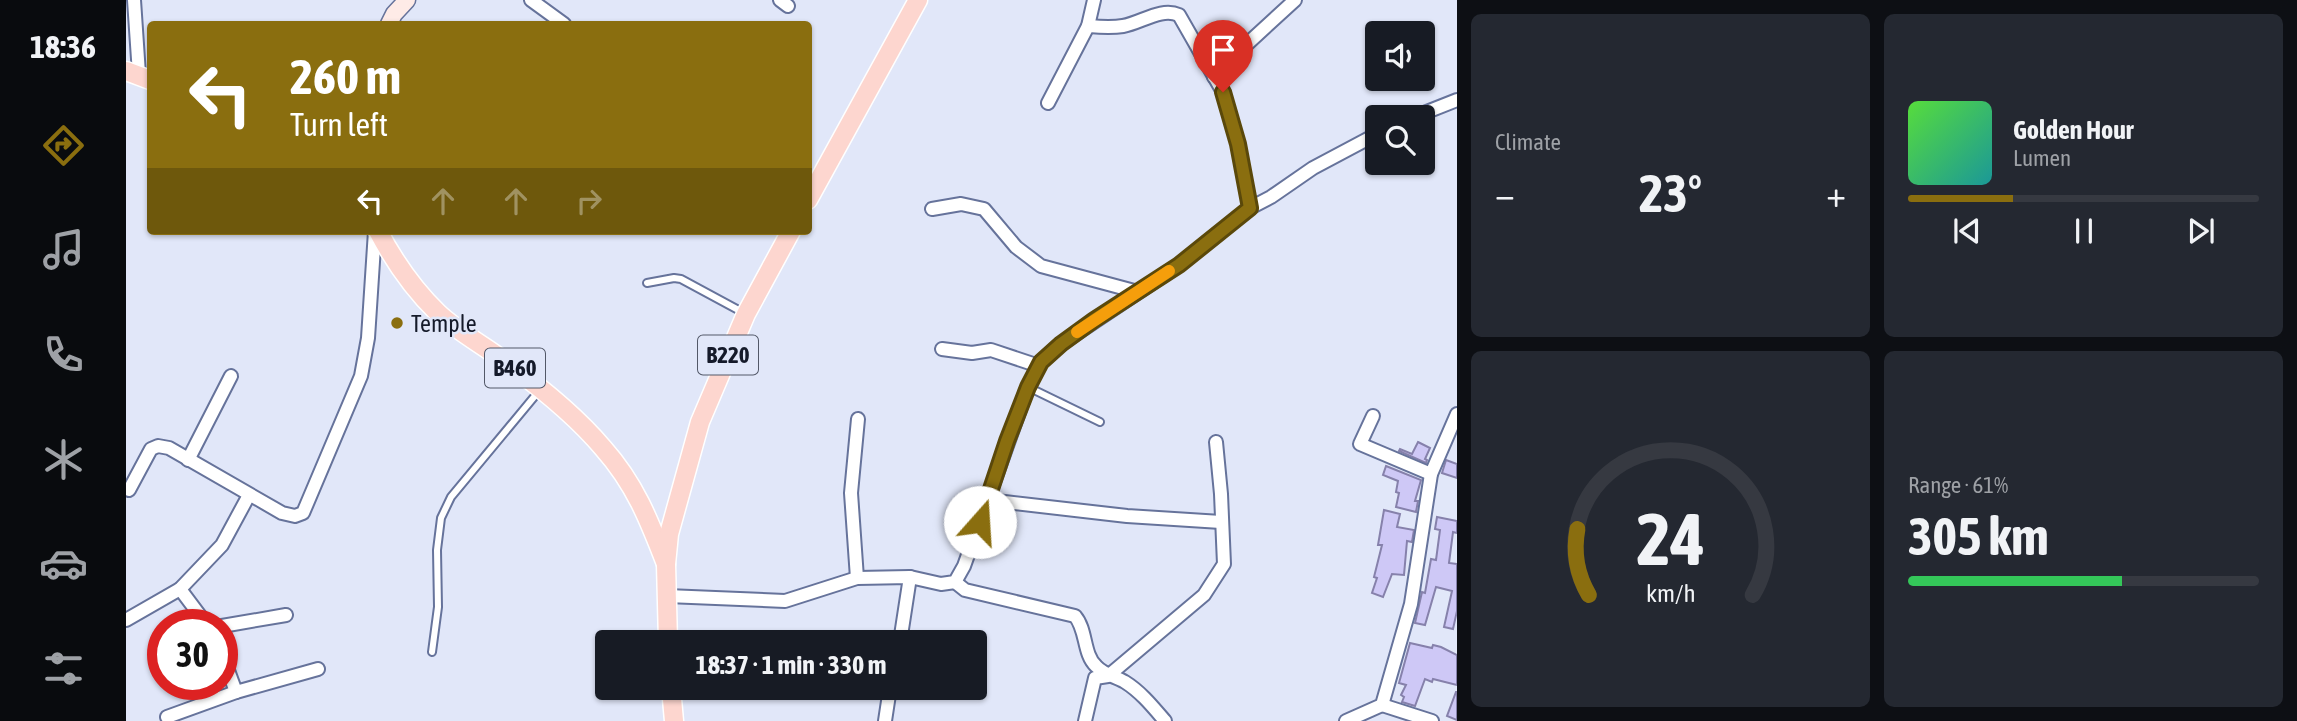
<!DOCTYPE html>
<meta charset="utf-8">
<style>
:root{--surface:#171b24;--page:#242831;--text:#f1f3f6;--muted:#9ea1a6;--line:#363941;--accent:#8a6e0f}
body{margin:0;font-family:"Asap Condensed",sans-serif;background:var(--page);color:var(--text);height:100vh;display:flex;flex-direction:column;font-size:26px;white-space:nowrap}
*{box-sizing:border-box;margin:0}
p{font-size:23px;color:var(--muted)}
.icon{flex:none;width:38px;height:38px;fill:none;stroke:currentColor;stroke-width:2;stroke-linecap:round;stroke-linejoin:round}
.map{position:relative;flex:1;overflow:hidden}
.panel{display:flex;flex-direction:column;gap:14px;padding:14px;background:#0d0f14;width:840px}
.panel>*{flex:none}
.guide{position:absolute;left:21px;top:21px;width:665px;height:214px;border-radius:7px;box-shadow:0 2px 5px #0004;background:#8a6e0f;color:#fff;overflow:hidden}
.buttons{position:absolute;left:1239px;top:21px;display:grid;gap:14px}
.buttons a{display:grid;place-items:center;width:70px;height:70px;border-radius:7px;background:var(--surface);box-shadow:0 2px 5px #0004;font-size:35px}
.speed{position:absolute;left:21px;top:609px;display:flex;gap:14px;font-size:35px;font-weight:700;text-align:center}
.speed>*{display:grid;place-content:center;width:91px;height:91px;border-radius:50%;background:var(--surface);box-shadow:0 2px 5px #0004;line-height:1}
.speed .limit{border:10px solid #d22;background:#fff;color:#111}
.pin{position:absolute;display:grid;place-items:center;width:60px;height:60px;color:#fff;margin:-72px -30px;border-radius:50% 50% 50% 0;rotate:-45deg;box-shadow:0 0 7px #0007}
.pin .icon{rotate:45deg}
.me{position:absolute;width:77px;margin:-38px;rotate:19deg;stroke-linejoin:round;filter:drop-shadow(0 0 5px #0008)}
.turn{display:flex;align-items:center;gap:24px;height:147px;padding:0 28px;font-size:32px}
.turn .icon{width:91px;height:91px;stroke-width:2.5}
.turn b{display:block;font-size:49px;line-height:60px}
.lanes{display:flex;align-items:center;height:66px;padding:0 28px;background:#0003;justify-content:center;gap:35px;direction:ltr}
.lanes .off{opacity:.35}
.big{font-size:52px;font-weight:700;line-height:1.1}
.panel .widget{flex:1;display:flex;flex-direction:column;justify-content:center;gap:10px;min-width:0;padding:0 24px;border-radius:10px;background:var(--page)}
.panel .dial{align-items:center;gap:0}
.dial svg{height:182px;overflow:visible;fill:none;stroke:var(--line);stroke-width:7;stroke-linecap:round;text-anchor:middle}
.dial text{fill:var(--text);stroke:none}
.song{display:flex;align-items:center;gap:21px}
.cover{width:84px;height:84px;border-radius:10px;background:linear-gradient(135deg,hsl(110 70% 55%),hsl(180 70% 35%))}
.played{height:7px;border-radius:4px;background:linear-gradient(90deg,var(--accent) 30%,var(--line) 30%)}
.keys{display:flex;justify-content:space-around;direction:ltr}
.heat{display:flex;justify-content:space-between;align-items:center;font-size:38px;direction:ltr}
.charge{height:10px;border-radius:5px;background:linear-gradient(90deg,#34c759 61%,var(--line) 0)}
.panel .tiles{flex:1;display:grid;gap:14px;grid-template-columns:repeat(2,1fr)}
.trip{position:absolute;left:469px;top:630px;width:392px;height:70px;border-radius:7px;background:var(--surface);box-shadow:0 2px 5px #0004;font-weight:700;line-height:70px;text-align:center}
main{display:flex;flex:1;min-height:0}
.tab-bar{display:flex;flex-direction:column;width:126px;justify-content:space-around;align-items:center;background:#090b0e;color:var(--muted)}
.tab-bar .icon{width:49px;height:49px}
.tab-bar .on{color:var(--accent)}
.tab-bar b{font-size:32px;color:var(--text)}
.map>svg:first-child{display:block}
.building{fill:#cec8f6;stroke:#8681ab;stroke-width:2}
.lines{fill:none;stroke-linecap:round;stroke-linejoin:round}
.lane-casing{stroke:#66739b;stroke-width:10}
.street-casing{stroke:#66739b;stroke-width:16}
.secondary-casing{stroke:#66739b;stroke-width:19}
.primary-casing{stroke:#fff;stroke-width:21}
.lane{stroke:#fff;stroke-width:6}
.street{stroke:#fff;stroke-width:12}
.secondary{stroke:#feebe7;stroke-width:16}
.primary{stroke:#fdd6cf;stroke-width:18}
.route-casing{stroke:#5a480a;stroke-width:18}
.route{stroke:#8a6e0f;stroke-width:12}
.slow{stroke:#f59e0b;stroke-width:12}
.poi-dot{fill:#8a6e0f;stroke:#e1e7f9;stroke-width:2.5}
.labels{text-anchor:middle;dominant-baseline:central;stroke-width:5;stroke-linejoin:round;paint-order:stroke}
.shield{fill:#e1e7f9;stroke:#525868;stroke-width:2}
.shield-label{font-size:23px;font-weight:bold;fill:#151a2a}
.poi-label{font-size:24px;fill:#151a2a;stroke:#e1e7f9;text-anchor:start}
</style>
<main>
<nav class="tab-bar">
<b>18:36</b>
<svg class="icon on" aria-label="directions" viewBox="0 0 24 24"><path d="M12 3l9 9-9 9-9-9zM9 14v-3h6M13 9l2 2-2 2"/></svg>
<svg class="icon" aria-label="music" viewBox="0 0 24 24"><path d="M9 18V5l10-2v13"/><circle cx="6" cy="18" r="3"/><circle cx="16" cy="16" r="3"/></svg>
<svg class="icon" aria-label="phone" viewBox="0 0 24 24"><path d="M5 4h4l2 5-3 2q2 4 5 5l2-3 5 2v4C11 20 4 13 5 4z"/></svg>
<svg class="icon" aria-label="climate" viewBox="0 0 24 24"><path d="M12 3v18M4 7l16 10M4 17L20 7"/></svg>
<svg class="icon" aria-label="car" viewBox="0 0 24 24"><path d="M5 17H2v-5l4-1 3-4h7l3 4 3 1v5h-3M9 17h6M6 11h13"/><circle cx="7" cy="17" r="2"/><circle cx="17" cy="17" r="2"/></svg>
<svg class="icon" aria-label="filters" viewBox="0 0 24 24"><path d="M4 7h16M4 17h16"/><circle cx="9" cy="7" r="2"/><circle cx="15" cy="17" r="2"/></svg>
</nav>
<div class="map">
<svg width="1331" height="721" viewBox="0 0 1331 721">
<rect width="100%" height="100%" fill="#e1e7f9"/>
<!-- building -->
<g class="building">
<path d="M1292 442 1304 448 1299 459 1301 460 1300 463 1273 451 1274 449 1286 454Z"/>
<path d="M1320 460 1331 464V478L1316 473Z"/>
<path d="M1260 466 1295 480 1289 501H1292L1290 512 1270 507 1273 493 1270 492 1272 481 1257 475Z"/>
<path d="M1258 510 1274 514 1271 527 1288 530 1286 542 1281 541 1278 575 1266 574 1257 597 1246 593 1251 578 1248 577 1256 545H1252Z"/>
<path d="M1311 517 1331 521V533L1327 532 1323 563 1331 564V611L1327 629 1318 627 1326 591 1310 587 1299 625 1289 623 1296 592 1299 593 1305 559 1310 560 1314 530 1309 529Z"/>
<path d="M1284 643 1306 648 1307 645 1315 647 1331 655V685L1307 679 1306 682 1299 679 1289 706 1276 702 1278 697 1275 695 1280 685 1273 683Z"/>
<path d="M1330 692H1331V720L1321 716Z"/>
</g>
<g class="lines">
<!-- lane casing -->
<g class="lane-casing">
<g id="lane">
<path d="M521 283 548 278 555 279 618 313"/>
<path d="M902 387 974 422"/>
<path d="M306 652 312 607 311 550 315 518 325 497 413 391"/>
</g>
</g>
<!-- street casing -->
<g class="street-casing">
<g id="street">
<path d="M8 0 13 74"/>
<path d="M405 0 438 24"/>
<path d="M654 0 662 6"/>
<path d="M962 26C974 27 985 28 997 26 1015 23 1035 7 1053 15L1097 92 1112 144 1124 208"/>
<path d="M1088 77 1108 56 1169 0"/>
<path d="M922 103 962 26 968 0"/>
<path d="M1288 117 1331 100"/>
<path d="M806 209 835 204 858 209 890 247 915 266 1012 292"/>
<path d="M816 349 846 353 865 350 913 366"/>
<path d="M1247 416 1234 444 1305 474"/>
<path d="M62 460 105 376"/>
<path d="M3 490 25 449 32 446 43 448 156 513 169 516 177 513 235 376 242 338 249 231"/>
<path d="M862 500 1001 516 1095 522"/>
<path d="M731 578 725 493 732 419"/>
<path d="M829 582 839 590 949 616C961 630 957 654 970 666 978 675 989 676 999 682 1015 692 1027 707 1039 721"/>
<path d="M54 589 81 625"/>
<path d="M541 596 659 601 731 578 784 577 815 584 829 582 838 566 902 387 915 362 935 344 1053 265 1124 208 1145 197 1187 168 1251 134"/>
<path d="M0 620 54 589 96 545 123 495"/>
<path d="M96 626 160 615"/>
<path d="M774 642 784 577"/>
<path d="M96 654 110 692"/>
<path d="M1256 705 1306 721"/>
<path d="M41 717 110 692 192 669"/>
<path d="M759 721 764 688"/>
<path d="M959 721 969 678 982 676 1078 595 1098 564 1095 494 1090 442"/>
<path d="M1220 721 1256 705 1285 604 1305 474 1331 414"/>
</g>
</g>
<!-- secondary casing -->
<g class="secondary-casing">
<path id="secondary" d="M263 24 268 14 281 0"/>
</g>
<!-- primary casing -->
<g class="primary-casing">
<g id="primary">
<path d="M0 71 24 80"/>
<path d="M682 200 792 0"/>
<path d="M252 231C268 261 287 289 312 313 332 332 359 346 381 363 414 387 451 417 477 448 509 484 523 520 540 564"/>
<path d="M542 642 540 564 543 534 574 422 620 314 665 231"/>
<path d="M545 688 548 721"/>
</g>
</g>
<!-- lane -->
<use href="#lane" class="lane"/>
<!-- street -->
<use href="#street" class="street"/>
<!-- secondary -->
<use href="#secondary" class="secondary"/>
<!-- primary -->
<use href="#primary" class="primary"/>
</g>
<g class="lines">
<!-- route casing -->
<g class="route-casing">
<path id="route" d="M854 522 881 441 902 387 915 362 935 344 968 320 1053 265 1124 208 1112 144 1097 92"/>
</g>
<!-- route -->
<use href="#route" class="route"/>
<!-- slow -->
<path class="slow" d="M951 332 1043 271"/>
</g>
<!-- markers -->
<circle class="poi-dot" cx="271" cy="323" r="7"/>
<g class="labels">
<!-- shield labels -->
<g class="shield">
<rect x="572" y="335.5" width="60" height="39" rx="5"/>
<rect x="359" y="348.5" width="60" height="39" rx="5"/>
</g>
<g class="shield-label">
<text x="602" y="355">B220</text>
<text x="389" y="368">B460</text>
</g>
<!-- poi labels -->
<g class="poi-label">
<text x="285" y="323">Temple</text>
</g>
</g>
</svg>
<div class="buttons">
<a><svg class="icon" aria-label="sound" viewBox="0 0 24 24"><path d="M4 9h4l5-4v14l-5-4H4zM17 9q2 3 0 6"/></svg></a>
<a><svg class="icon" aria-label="search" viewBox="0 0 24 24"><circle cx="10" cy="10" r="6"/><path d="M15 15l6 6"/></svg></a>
</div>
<div class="speed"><div class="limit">30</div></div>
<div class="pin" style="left:1097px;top:92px;background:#d93025"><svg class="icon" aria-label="arrive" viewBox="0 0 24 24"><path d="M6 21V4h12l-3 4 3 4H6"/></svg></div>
<svg class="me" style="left:854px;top:522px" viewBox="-20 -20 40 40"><circle r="19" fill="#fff"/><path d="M0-13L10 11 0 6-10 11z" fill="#8a6e0f"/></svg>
<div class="trip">18:37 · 1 min · 330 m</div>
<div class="guide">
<div class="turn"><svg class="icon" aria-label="left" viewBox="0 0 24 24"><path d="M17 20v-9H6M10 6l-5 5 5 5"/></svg><div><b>260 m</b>Turn left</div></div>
<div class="lanes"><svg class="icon" aria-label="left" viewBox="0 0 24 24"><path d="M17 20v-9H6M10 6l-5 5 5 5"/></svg><svg class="icon off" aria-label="ahead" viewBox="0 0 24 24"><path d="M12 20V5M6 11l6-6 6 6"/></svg><svg class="icon off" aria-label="ahead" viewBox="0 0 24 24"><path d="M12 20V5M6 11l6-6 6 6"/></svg><svg class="icon off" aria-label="right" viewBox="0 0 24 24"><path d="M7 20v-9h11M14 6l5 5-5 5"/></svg></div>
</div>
</div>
<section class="panel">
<div class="tiles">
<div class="widget"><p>Climate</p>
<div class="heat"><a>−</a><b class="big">23°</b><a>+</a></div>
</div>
<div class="widget">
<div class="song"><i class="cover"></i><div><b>Golden Hour</b><p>Lumen</p></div></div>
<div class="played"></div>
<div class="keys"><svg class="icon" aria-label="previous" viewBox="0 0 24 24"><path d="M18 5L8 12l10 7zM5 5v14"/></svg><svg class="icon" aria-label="pause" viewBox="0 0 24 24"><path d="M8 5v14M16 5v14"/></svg><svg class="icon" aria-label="next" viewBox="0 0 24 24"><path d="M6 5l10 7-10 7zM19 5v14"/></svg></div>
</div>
<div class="widget dial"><svg viewBox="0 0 100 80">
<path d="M14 69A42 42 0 1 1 86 69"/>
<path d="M14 69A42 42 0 0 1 9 40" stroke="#8a6e0f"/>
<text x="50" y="56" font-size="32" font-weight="700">24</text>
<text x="50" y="72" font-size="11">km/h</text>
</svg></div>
<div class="widget"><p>Range · 61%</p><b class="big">305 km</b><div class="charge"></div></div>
</div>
</section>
</main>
